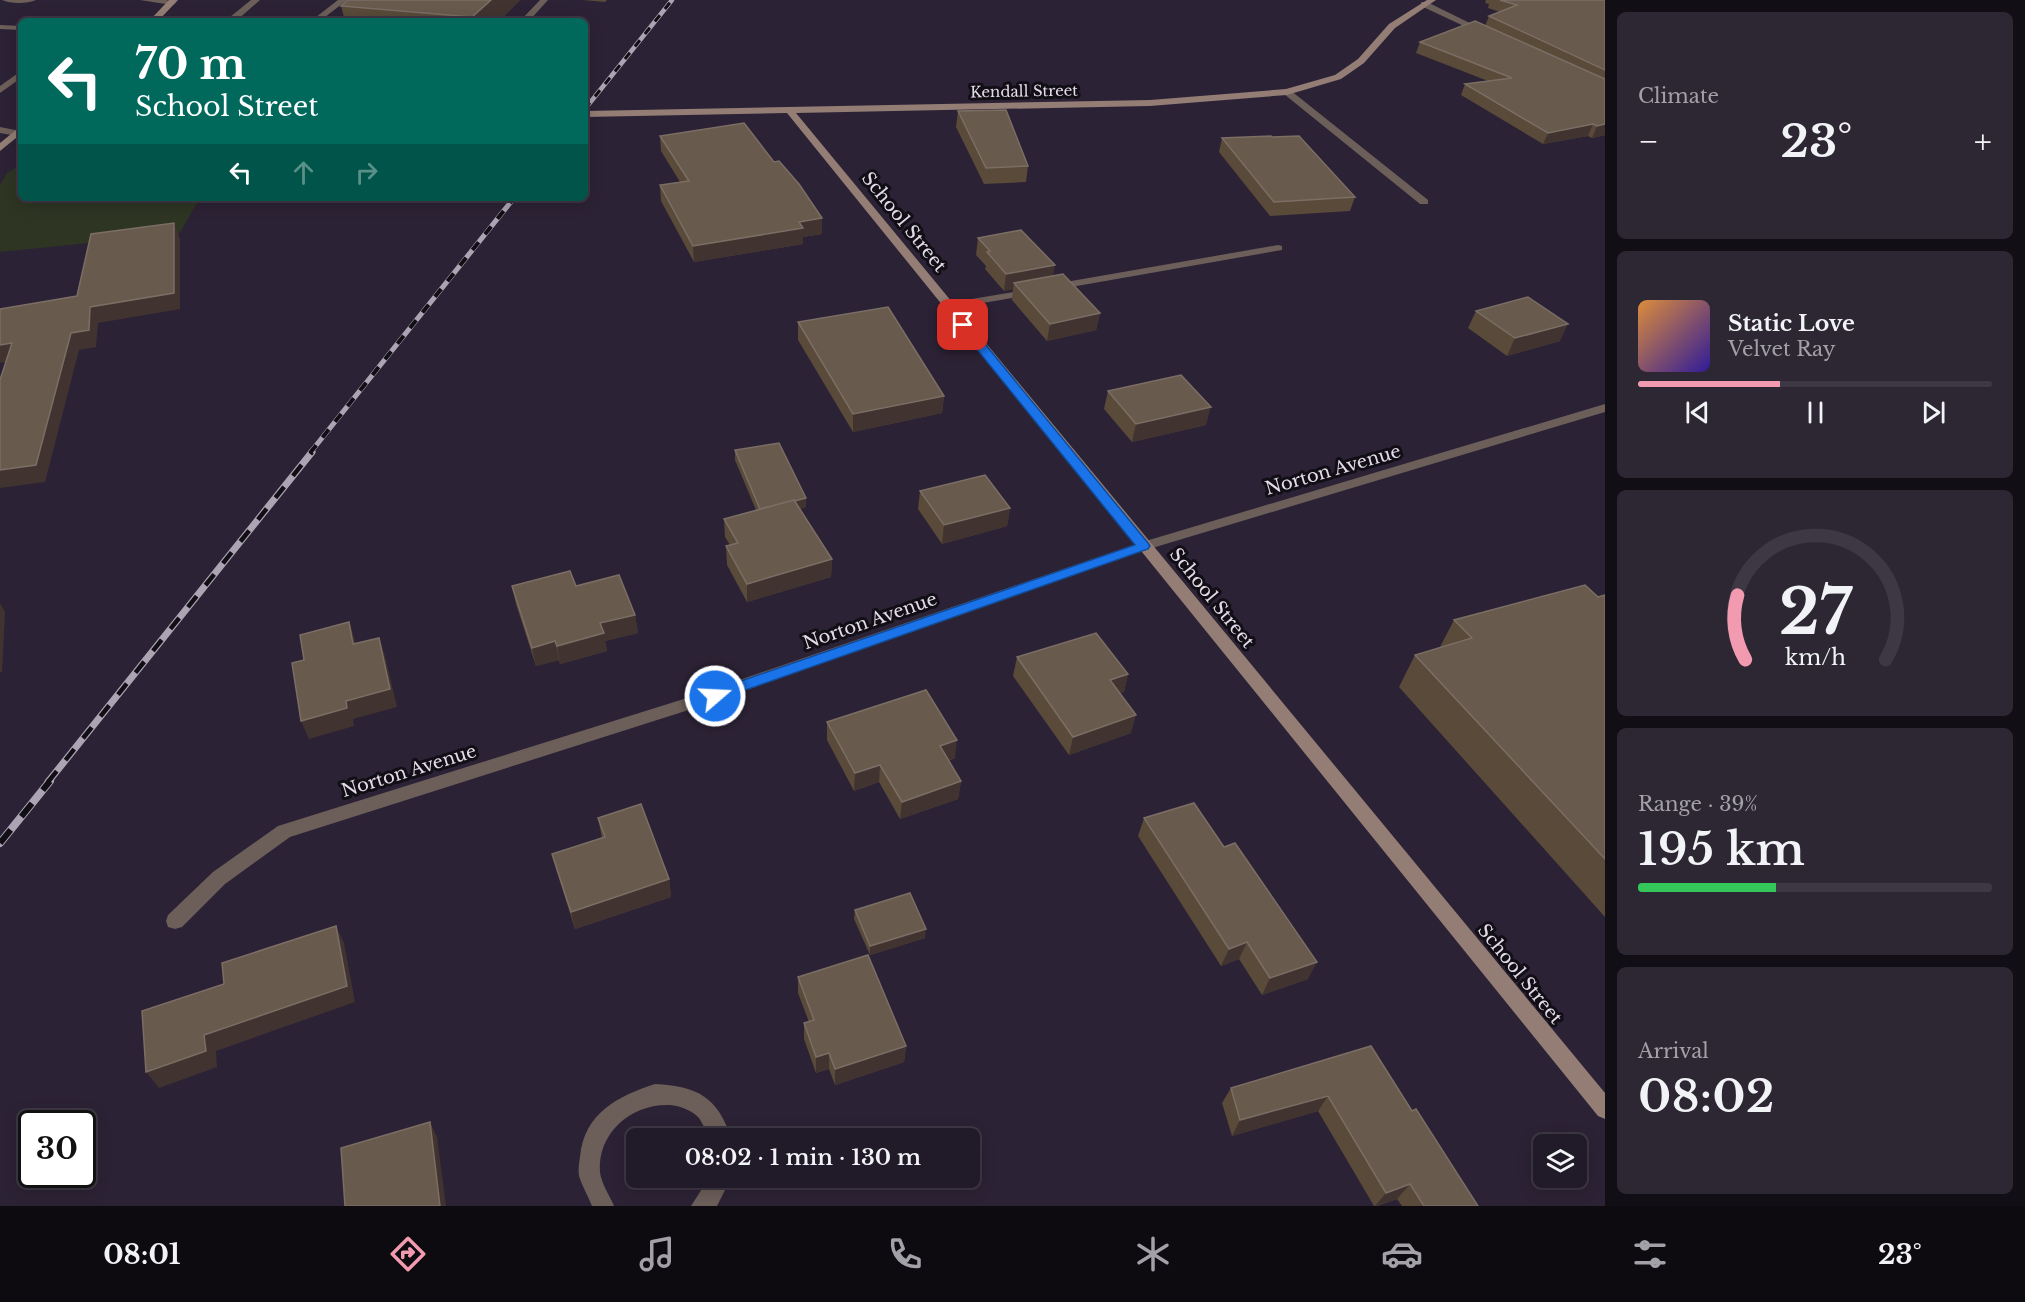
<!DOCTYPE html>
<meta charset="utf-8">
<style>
:root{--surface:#211a28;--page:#2d2734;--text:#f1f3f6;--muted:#a2a1a8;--line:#3e3845;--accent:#f29ab0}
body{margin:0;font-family:"Libre Baskerville",serif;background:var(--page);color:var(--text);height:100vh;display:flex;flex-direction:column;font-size:22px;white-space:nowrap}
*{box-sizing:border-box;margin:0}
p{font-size:20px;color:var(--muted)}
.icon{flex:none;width:33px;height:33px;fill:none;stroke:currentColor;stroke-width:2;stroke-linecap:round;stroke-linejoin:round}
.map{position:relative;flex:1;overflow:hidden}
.sheet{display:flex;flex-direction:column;gap:12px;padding:12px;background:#120e16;width:420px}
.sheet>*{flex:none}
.guide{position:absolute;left:18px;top:18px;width:570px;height:183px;border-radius:9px;box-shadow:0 3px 15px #0003,0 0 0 2px var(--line);background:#00695c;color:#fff;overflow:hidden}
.buttons{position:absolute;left:1533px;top:1134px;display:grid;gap:12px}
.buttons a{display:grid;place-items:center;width:54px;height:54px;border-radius:9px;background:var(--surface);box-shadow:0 3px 15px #0003,0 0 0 2px var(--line);font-size:30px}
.speed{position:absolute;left:18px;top:1110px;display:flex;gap:12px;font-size:30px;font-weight:700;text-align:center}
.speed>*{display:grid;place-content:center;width:78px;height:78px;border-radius:50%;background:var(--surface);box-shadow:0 3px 15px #0003,0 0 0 2px var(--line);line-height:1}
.speed .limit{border:3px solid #111;border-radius:9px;background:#fff;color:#111}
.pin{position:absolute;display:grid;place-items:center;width:51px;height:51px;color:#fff;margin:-26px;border-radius:12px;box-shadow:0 3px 9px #0006}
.me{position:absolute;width:66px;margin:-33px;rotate:71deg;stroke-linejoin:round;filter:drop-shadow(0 0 4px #0008)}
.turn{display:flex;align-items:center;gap:21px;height:126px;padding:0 18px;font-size:27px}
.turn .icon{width:78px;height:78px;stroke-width:2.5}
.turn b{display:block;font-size:42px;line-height:51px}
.lanes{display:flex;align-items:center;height:57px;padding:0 18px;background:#0003;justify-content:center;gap:30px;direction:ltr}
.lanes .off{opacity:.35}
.big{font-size:45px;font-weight:600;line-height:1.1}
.sheet .card{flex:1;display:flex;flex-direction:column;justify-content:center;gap:9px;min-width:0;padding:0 21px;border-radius:9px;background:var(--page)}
.sheet .dial{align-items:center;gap:0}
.dial svg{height:156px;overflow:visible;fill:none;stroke:var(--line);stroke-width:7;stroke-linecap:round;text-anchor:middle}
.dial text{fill:var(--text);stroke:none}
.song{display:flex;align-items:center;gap:18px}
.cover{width:72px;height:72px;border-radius:9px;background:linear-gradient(135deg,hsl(30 70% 55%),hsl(250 70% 35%))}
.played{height:6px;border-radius:3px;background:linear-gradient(90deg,var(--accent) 40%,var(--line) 40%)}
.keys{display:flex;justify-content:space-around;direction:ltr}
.heat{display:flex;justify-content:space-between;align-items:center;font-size:33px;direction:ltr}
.charge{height:9px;border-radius:4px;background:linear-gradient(90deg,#34c759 39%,var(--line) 0)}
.trip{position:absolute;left:626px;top:1128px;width:354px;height:60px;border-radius:9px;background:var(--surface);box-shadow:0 3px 15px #0003,0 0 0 2px var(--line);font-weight:600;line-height:60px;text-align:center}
.tab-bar{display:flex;height:96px;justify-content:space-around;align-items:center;background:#0d0a10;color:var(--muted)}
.tab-bar .icon{width:42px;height:42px}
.tab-bar .active{color:var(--accent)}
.tab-bar b{font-size:27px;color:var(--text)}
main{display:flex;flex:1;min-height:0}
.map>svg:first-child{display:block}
.green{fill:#2e3523}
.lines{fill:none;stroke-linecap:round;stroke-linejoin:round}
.lane{fill:#6c5e59;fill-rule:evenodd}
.street{fill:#6c5e59;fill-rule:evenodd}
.secondary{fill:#937d74;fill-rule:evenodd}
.rail-far3-casing{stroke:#aca4b3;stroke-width:4.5}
.rail-far2-casing{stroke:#aca4b3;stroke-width:5}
.rail-far1-casing{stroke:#aca4b3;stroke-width:7}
.rail-casing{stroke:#aca4b3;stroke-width:8}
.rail-far3{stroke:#120e16;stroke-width:3;stroke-dasharray:8;stroke-linecap:butt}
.rail-far2{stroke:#120e16;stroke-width:4;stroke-dasharray:10;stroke-linecap:butt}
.rail-far1{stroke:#120e16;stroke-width:4.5;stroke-dasharray:14;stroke-linecap:butt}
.rail{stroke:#120e16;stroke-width:6;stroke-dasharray:17;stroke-linecap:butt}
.wall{fill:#594a39}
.shaded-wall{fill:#413330}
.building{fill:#685a4c;stroke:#7b6e65;stroke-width:1.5}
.route{fill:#1a73e8;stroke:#114b97;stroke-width:1.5}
.labels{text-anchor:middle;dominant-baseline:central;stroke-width:6;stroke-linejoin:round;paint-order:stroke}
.far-street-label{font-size:15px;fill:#e3dce9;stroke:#120e16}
.street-label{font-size:18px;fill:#e3dce9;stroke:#120e16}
</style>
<main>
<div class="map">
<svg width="1605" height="1206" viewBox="0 0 1605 1206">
<rect width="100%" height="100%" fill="#2c2235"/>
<!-- green -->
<path class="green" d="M21 165V198H200L179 234 0 252V185L7 173Z"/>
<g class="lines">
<!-- lane -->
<g class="lane">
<path d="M2 0H36C28 4 10 4 2 0Z"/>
<path d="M140 0H166L176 3 172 5Z"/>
<path d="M251 0H260L236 21H230V17Z"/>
<path d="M338 0H347L320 21H311Z"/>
<path d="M540 0H548L529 21H520Z"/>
<path d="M0 25 21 26V30L0 29Z"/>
<path d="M21 71V78L0 93V86Z"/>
<path d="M1284 90H1290L1428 200V204H1420L1284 94Z"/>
<path d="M0 127 20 131 21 134 17 136 0 133Z"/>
</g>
<!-- street -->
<g class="street">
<path d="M1421 2H1427L1488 32 1481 34 1421 6Z"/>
<path d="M1278 245 1282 246V250L1054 290 1048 287 1054 284Z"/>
<path d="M1031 289 1035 290V294L948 309 942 306 948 303Z"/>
<path d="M1605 404V412L1149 549 698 707 290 837 225 884 182 927 175 929 168 927 166 921 168 915 213 872 278 826 687 698 1139 543Z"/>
<path d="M655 1084C697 1086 718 1097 731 1138H710C706 1132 703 1124 699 1118 692 1110 680 1106 670 1105 633 1103 597 1132 600 1172 601 1183 610 1196 614 1206H592C588 1196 582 1186 579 1176 578 1170 579 1163 580 1157 584 1113 618 1096 655 1084Z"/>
<path d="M709 1178H731L717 1206H691Z"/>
</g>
<!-- secondary -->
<g class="secondary">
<path d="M169 0H178L158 21H149Z"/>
<path d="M1427 0H1436L1395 28 1364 63 1341 79 1287 95 1150 106 796 113 1605 1093V1119L1598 1116 787 113 585 117V111L1150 100 1286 89 1335 75 1358 59 1389 24Z"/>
<path d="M21 126V134L0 151V143Z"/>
</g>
<!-- rail-far3 casing -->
<g class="rail-far3-casing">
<path id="rail-far3" d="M585 109 672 0"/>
</g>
<!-- rail-far2 casing -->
<g class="rail-far2-casing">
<path id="rail-far2" d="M310 453 514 198"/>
</g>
<!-- rail-far1 casing -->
<g class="rail-far1-casing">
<path id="rail-far1" d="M48 782 312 452"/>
</g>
<!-- rail casing -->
<g class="rail-casing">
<path id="rail" d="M0 843 50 781"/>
</g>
<!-- rail-far3 -->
<use href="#rail-far3" class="rail-far3"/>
<!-- rail-far2 -->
<use href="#rail-far2" class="rail-far2"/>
<!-- rail-far1 -->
<use href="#rail-far1" class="rail-far1"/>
<!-- rail -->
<use href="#rail" class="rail"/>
</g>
<!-- wall -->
<g class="wall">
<path d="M520 0 499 21H345L341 6Z"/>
<path d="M583 0H607L605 2Z"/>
<path d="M1486 0H1605V135L1592 138 1588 136 1543 144 1461 95 1465 84 1488 81 1416 53 1420 42 1485 26 1489 16 1500 12 1488 8 1489 4 1485 3Z"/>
<path d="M958 111 1028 166 1026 182 984 184 956 127Z"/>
<path d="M660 136 774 162 822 218V234L803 237V244L694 262 661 201 660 185 680 182 661 151Z"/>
<path d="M1272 137 1355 197 1350 211 1270 216 1219 152 1222 138Z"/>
<path d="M978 238 1053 276 1100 313 1096 330 1047 341 1012 300 1013 289 1004 291 985 269 986 266 976 255Z"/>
<path d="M1476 311 1560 341 1507 356 1468 328Z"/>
<path d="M798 322 944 396 942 413 853 432 798 340Z"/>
<path d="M1108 391 1206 425 1132 442 1104 409Z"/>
<path d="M735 450 806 507 800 509 832 559 831 577 747 602 727 565 726 546 730 545 725 537 724 519 756 510 735 460Z"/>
<path d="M920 491 1010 508 1007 526 942 544 918 509Z"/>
<path d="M512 586H576L635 615 638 633 605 641 607 651 560 664 559 660 536 666 516 604Z"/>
<path d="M1605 595V917L1399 687 1415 655 1440 647 1454 620 1598 597Z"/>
<path d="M1017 657 1128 674 1124 692 1120 693 1131 733 1069 755 1013 676Z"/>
<path d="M827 722 955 758 948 761 961 781 958 799 900 819 879 782 854 791 827 740Z"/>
<path d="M598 818 669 879 671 897 575 929 557 872 552 854 602 838Z"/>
<path d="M1144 818 1308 979 1262 995 1239 959 1221 966 1138 836Z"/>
<path d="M855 910 925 938 870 955 854 919Z"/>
<path d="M798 977 906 1046 904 1062 835 1085 829 1069 816 1073 804 1039V1023L809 1022 798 993Z"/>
<path d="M1371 1046 1412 1111 1478 1206H1402L1397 1199 1377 1206H1374L1318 1111 1232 1136 1222 1103 1231 1088Z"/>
</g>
<!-- shaded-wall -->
<g class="shaded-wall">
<path d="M491 0H520L499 21H473L472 17Z"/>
<path d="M1593 124 1588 136 1543 144 1548 133Z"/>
<path d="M1605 124V135L1592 138 1597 126Z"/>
<path d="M822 218V234L803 237V244L694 262 693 246 799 222Z"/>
<path d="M174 223 180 239V309L98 323 96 347 79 350 45 482 0 488V470L71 333 90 307Z"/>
<path d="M1055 265 1052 282 1014 283 1013 289 1004 291 1006 274Z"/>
<path d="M1100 313 1096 330 1047 341 1050 324Z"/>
<path d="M1568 324 1560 341 1507 356 1515 338Z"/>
<path d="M12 343 20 360 0 363V345Z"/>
<path d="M944 396 942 413 853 432V414Z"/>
<path d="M1211 407 1206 425 1132 442 1136 424Z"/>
<path d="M806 498V507L760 519V510Z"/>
<path d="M1010 508 1007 526 942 544 944 525Z"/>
<path d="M832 559 831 577 747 602V584Z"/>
<path d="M0 603 5 612 2 672H0Z"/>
<path d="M635 615 638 633 605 641 607 651 560 664 557 646 600 623Z"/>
<path d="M349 622 355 640 360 662 353 644Z"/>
<path d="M379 638 385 656 397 707 353 719 354 726 309 739 301 721 346 701Z"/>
<path d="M555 641 559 660 536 666 532 648Z"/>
<path d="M1128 674 1124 692 1105 698 1110 680Z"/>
<path d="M1136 715 1131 733 1069 755 1073 737Z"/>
<path d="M957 740 955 758 938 764 940 746Z"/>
<path d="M880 765 879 782 854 791 855 773Z"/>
<path d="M961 781 958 799 900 819 902 802Z"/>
<path d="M669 879 671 897 575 929 571 912Z"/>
<path d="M336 926 344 943 355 1002 216 1051 217 1067 159 1088 146 1072 204 1035Z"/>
<path d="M926 929 925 938 870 955V946Z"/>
<path d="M1247 942 1239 959 1221 966 1229 949Z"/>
<path d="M1317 962 1308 979 1262 995 1270 978Z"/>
<path d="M906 1046 904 1062 835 1085V1069Z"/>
<path d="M829 1053V1069L816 1073V1057Z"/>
<path d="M1328 1096 1318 1111 1232 1136 1240 1120Z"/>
<path d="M430 1122 437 1137 446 1206H440Z"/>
<path d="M1410 1184 1397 1199 1375 1206 1386 1193Z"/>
</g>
<!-- building -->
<g class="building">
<path d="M348 0H491L472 17 341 6Z"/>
<path d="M1500 0H1605V70L1489 16 1517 5Z"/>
<path d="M1475 21 1605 79V124L1597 126 1593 124 1548 133 1465 84 1512 78 1420 42Z"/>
<path d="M1006 110 1028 166 986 168 958 111Z"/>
<path d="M744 123 774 162 779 161 799 184 822 218 799 222 803 228 693 246 660 185 689 181 660 136Z"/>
<path d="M1271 136 1272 137 1299 136 1355 197 1274 202 1222 138Z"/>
<path d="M174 223V293L90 307 89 330 71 333 36 465 0 470V380L12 343 0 345V309L77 296 91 234Z"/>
<path d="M1021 230 1055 265 1006 274 987 252 990 251 978 238Z"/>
<path d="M1063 274 1100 313 1050 324 1014 283Z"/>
<path d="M1528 297 1568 324 1515 338 1476 311Z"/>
<path d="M888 307 944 396 853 414 798 322Z"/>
<path d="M1181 375 1211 407 1136 424 1108 391Z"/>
<path d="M779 443 806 498 795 501 794 500 760 509 735 450Z"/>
<path d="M985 475 1010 508 944 525 920 491Z"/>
<path d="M794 500 832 559 747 584 726 546 738 543 724 519Z"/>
<path d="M570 571 576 586 619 575 635 615 600 623 604 633 557 646 555 641 532 648 512 586Z"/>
<path d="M1585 585 1598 597 1605 595V859L1415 655 1472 638 1454 620Z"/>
<path d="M349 622 353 644 379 638 390 689 346 701 347 708 301 721 292 663 304 660 300 635Z"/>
<path d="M1096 633 1128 674 1110 680 1136 715 1073 737 1017 657Z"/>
<path d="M926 690 957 740 940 746 961 781 902 802 880 765 855 773 827 722Z"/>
<path d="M1194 803 1224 847 1235 843 1317 962 1270 978 1247 942 1229 949 1144 818Z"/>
<path d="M641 804 669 879 571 912 552 854 605 837 598 818Z"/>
<path d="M910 893 926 929 870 946 855 910Z"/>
<path d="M336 926 347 986 204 1035 206 1051 146 1072 142 1011 224 984 222 963Z"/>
<path d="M868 955 906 1046 835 1069 829 1053 816 1057 804 1023 814 1020 798 977Z"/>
<path d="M1371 1046 1412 1111 1416 1109 1478 1206H1424L1410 1184 1386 1193 1328 1096 1240 1120 1231 1088Z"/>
<path d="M430 1122 440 1206H345L341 1148Z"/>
</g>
<!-- route -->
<path class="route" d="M959 322H967L1148 543 1150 546 1148 549 720 699H709L707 696 709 692 1135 545 959 327Z"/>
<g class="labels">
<!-- far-street labels -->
<g class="far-street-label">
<text transform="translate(1024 91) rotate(-1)">Kendall Street</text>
</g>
<!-- street labels -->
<g class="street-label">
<text transform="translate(904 222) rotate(51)">School Street</text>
<text transform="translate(1333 470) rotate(-16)">Norton Avenue</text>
<text transform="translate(1212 598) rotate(51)">School Street</text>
<text transform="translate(870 621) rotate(-19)">Norton Avenue</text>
<text transform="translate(409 771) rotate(-17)">Norton Avenue</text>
<text transform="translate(1520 974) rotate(51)">School Street</text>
</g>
</g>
</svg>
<div class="buttons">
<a><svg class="icon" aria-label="layers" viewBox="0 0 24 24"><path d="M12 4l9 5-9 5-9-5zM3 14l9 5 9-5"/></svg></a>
</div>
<div class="speed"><div class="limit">30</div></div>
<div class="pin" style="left:963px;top:325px;background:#d93025"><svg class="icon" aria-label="arrive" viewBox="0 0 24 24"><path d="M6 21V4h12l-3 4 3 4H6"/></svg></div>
<svg class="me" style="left:715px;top:696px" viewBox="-20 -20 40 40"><circle r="17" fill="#1a73e8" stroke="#fff" stroke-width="3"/><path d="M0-11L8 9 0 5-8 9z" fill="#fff"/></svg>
<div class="trip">08:02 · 1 min · 130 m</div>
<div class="guide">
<div class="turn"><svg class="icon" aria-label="left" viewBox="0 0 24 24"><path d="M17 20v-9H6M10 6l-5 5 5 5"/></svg><div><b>70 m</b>School Street</div></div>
<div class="lanes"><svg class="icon" aria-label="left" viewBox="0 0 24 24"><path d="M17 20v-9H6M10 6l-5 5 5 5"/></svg><svg class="icon off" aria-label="ahead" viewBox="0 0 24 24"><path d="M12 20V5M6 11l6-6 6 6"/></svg><svg class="icon off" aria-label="right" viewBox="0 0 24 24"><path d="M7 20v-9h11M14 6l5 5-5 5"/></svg></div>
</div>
</div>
<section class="sheet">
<div class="card"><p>Climate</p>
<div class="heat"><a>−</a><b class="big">23°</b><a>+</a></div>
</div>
<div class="card">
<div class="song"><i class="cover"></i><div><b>Static Love</b><p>Velvet Ray</p></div></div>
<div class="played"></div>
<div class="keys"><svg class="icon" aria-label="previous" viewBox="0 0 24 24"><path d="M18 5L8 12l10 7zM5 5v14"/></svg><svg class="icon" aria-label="pause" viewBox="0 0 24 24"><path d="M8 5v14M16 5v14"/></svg><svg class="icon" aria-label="next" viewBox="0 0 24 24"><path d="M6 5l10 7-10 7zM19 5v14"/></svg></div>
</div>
<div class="card dial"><svg viewBox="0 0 100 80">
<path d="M14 69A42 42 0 1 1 86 69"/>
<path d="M14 69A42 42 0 0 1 10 36" stroke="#f29ab0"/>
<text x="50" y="56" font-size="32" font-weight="700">27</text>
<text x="50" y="72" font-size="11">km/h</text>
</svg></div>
<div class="card"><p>Range · 39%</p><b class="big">195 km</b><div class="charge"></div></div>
<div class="card"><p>Arrival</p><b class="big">08:02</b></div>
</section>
</main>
<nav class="tab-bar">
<b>08:01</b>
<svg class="icon active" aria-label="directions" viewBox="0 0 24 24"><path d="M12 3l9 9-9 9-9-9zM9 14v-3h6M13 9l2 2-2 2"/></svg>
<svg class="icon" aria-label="music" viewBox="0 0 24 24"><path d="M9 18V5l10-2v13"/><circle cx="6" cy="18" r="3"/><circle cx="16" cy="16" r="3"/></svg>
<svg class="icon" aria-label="phone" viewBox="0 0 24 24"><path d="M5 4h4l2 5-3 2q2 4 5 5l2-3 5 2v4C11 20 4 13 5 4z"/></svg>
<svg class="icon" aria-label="climate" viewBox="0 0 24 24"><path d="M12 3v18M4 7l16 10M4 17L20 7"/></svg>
<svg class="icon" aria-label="car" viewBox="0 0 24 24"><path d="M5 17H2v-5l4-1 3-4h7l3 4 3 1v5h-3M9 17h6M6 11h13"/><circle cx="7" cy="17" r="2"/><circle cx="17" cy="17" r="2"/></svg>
<svg class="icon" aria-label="filters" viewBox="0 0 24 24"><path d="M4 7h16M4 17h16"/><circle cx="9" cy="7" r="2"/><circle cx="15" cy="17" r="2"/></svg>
<b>23°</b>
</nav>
